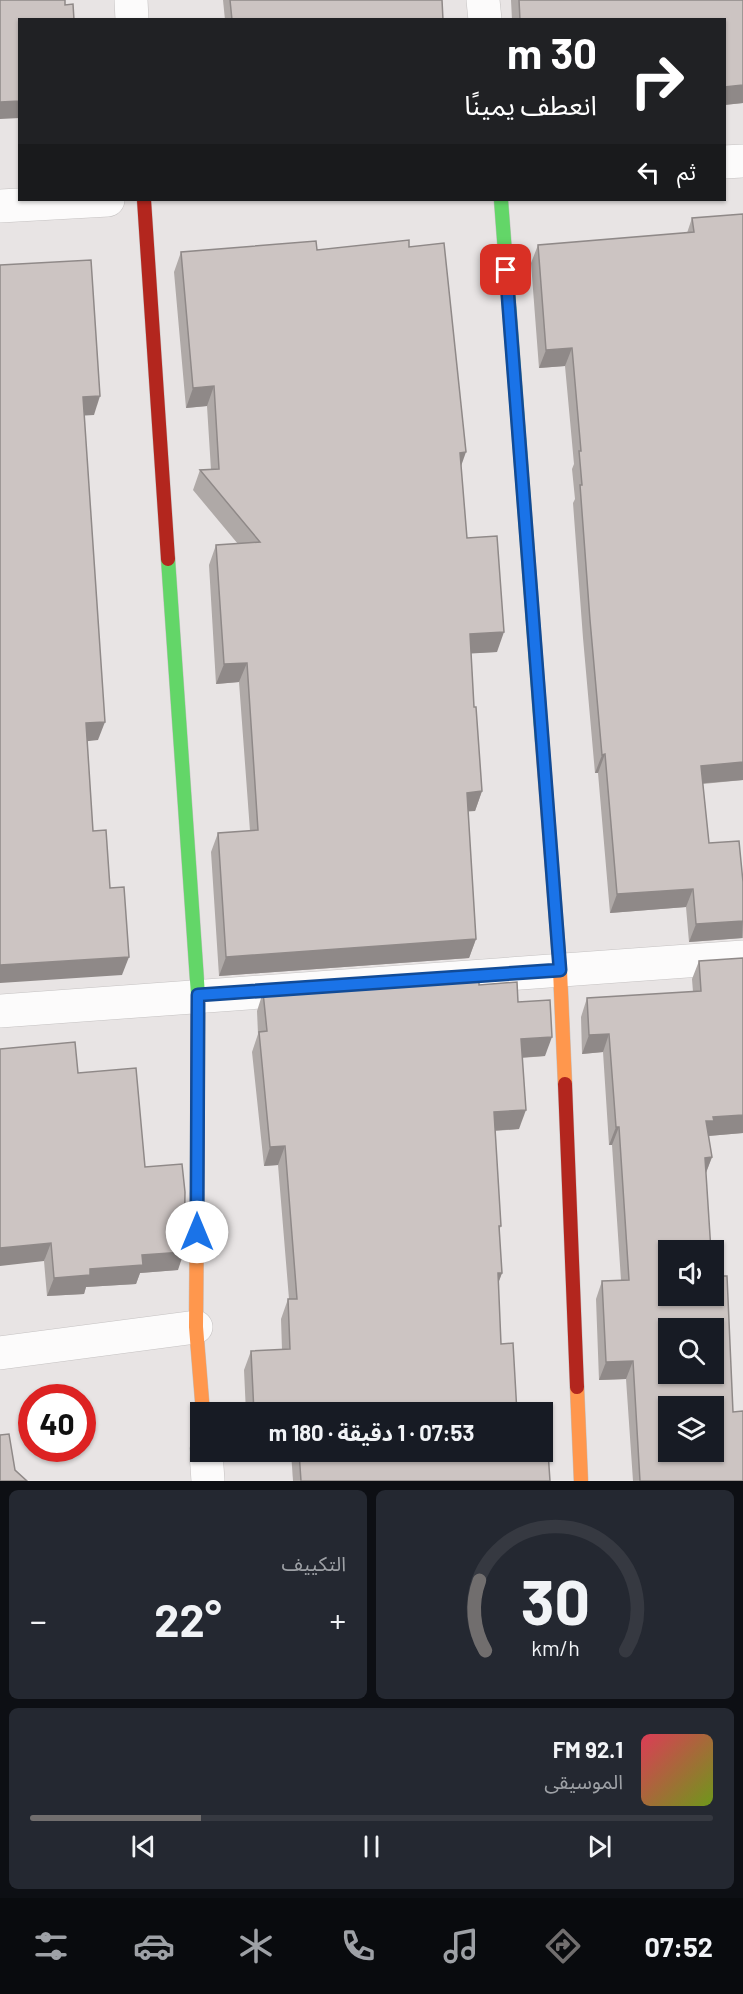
<!DOCTYPE html>
<html lang="ar">
<meta charset="utf-8">
<style>
:root{--surface:#171b24;--page:#242831;--text:#f1f3f6;--muted:#9ea1a6;--line:#363941;--accent:#716e6e}
body{margin:0;font-family:Barlow,"Noto Sans Arabic",sans-serif;background:var(--page);color:var(--text);direction:rtl;height:100vh;display:flex;flex-direction:column;font-size:22px;white-space:nowrap}
*{box-sizing:border-box;margin:0}
p{font-size:20px;color:var(--muted)}
.icon{flex:none;width:33px;height:33px;fill:none;stroke:currentColor;stroke-width:2;stroke-linecap:round;stroke-linejoin:round}
.map{position:relative;height:1481px;overflow:hidden;direction:ltr}
.panel{display:flex;flex-direction:column;gap:9px;padding:9px;background:#0d0f14;flex:1}
.panel>*{flex:none}
.hud{position:absolute;left:18px;top:18px;width:708px;height:183px;border-radius:0px;box-shadow:0 2px 4px #0004;direction:rtl;background:#202124;color:#fff;overflow:hidden}
.controls{position:absolute;left:658px;top:1240px;display:grid;gap:12px}
.controls a{display:grid;place-items:center;width:66px;height:66px;border-radius:0px;background:var(--surface);box-shadow:0 2px 4px #0004;font-size:30px}
.speed{position:absolute;left:18px;top:1384px;display:flex;gap:12px;font-size:30px;font-weight:700;text-align:center}
.speed>*{display:grid;place-content:center;width:78px;height:78px;border-radius:50%;background:var(--surface);box-shadow:0 2px 4px #0004;line-height:1}
.speed .limit{border:9px solid #d22;background:#fff;color:#111}
.pin{position:absolute;display:grid;place-items:center;width:51px;height:51px;color:#fff;margin:-26px;border-radius:12px;box-shadow:0 3px 9px #0006}
.me{position:absolute;width:66px;margin:-33px;rotate:0deg;stroke-linejoin:round;filter:drop-shadow(0 0 4px #0008)}
.turn{display:flex;align-items:center;gap:21px;height:126px;padding:0 30px;font-size:27px}
.turn .icon{width:78px;height:78px;stroke-width:2.5}
.turn b{display:block;font-size:42px;line-height:51px}
.then{display:flex;align-items:center;height:57px;padding:0 30px;background:#0003;gap:12px;font-size:22px}
.big{font-size:45px;font-weight:700;line-height:1.1}
.panel .card{flex:1;display:flex;flex-direction:column;justify-content:center;gap:9px;min-width:0;padding:0 21px;border-radius:9px;background:var(--page)}
.panel .dial{align-items:center;gap:0}
.dial svg{height:156px;overflow:visible;fill:none;stroke:var(--line);stroke-width:7;stroke-linecap:round;text-anchor:middle}
.dial text{fill:var(--text);stroke:none}
.song{display:flex;align-items:center;gap:18px}
.cover{width:72px;height:72px;border-radius:9px;background:linear-gradient(135deg,hsl(350 70% 55%),hsl(80 70% 35%))}
.played{height:6px;border-radius:3px;background:linear-gradient(90deg,var(--accent) 25%,var(--line) 25%)}
.keys{display:flex;justify-content:space-around;direction:ltr}
.heat{display:flex;justify-content:space-between;align-items:center;font-size:33px;direction:ltr}
.panel .tiles{flex:1;display:grid;gap:9px;grid-template-columns:1fr 1fr}
.card:last-child{grid-column:span 2}
.trip{position:absolute;left:190px;top:1402px;width:363px;height:60px;border-radius:0px;background:var(--surface);box-shadow:0 2px 4px #0004;font-weight:700;line-height:60px;text-align:center;direction:rtl}
.tabs{display:flex;height:96px;justify-content:space-around;align-items:center;background:#090b0e;color:var(--muted)}
.tabs .icon{width:42px;height:42px}
.tabs .current{color:var(--accent)}
.tabs b{font-size:27px;color:var(--text)}
.map>svg:first-child{display:block}
.lines{fill:none;stroke-linecap:round;stroke-linejoin:round}
.street-casing{stroke:#c5c2c2;stroke-width:34}
.fast-casing{stroke:#c5c2c2;stroke-width:15}
.slow-casing{stroke:#c5c2c2;stroke-width:15}
.jam-casing{stroke:#c5c2c2;stroke-width:15}
.street{stroke:#fcfbfb;stroke-width:33}
.fast{stroke:#63d668;stroke-width:14}
.slow{stroke:#ff974d;stroke-width:14}
.jam{stroke:#b3261e;stroke-width:14}
.wall{fill:#afa9a7}
.shaded-wall{fill:#8f8988}
.building{fill:#ccc4c2;stroke:#8f8988;stroke-width:1.5;fill-rule:evenodd}
.route-casing{stroke:#114b97;stroke-width:15}
.route{stroke:#1a73e8;stroke-width:10}
</style>
<div class="map">
<svg width="743" height="1481" viewBox="0 0 743 1481">
<rect width="100%" height="100%" fill="#e8e4e4"/>
<g class="lines">
<!-- street casing -->
<g class="street-casing">
<g id="street">
<path d="M131 0 132 20"/>
<path d="M483 0 485 20"/>
<path d="M724 162 743 161"/>
<path d="M0 206 108 200"/>
<path d="M0 1011 743 957"/>
<path d="M0 1353 196 1327"/>
<path d="M206 1452 208 1481"/>
</g>
</g>
<!-- fast casing -->
<g class="fast-casing">
<g id="fast">
<path d="M501 200 542 740"/>
<path d="M168 559 198 995"/>
</g>
</g>
<!-- slow casing -->
<g class="slow-casing">
<g id="slow">
<path d="M542 740 560 970 565 1084"/>
<path d="M197 1194 196 1327 203 1413"/>
<path d="M577 1387 581 1481"/>
</g>
</g>
<!-- jam casing -->
<g class="jam-casing">
<g id="jam">
<path d="M144 200 168 559"/>
<path d="M565 1084 577 1387"/>
<path d="M197 1194 198 995"/>
</g>
</g>
<!-- street -->
<use href="#street" class="street"/>
<!-- fast -->
<use href="#fast" class="fast"/>
<!-- slow -->
<use href="#slow" class="slow"/>
<!-- jam -->
<use href="#jam" class="jam"/>
</g>
<!-- wall -->
<g class="wall">
<path d="M223 0H442L443 20H225Z"/>
<path d="M511 0H743V103L724 105V20H512Z"/>
<path d="M743 214V780L703 784 709 843 743 882V938L689 942 686 907 610 913 598 773H595L583 638 573 503 575 499 572 469 574 464 565 366 539 368 531 263 538 245 687 233 692 218Z"/>
<path d="M409 247 461 467 467 538 497 652 471 653 474 707 482 791 475 811H468L476 939 469 958 219 976 211 852 218 833 250 831 239 682 216 684 209 565 216 545 238 544 193 490 200 470H211L207 406 186 408 174 272 181 252 317 250Z"/>
<path d="M699 961 743 1133 708 1136 712 1157 706 1173 669 1251 733 1412 743 1481H633L626 1379 599 1380 596 1299 602 1281 621 1280 612 1145H609L603 1052 582 1054 581 1017 587 998 693 992 692 979Z"/>
<path d="M479 985 518 1002 545 1056 522 1058 519 1129 495 1131 501 1226 499 1230 502 1273 498 1283 501 1344 517 1413H246L244 1370 251 1351 282 1350 281 1319 288 1299H289L278 1165 264 1166 252 1052 258 1034 257 1011 263 992Z"/>
<path d="M78 1073 145 1167 178 1270 140 1273 136 1284 86 1287 84 1294 47 1296 44 1261Z"/>
<path d="M291 1452H543L550 1481H293Z"/>
</g>
<!-- shaded-wall -->
<g class="shaded-wall">
<path d="M743 85V103L724 105V87Z"/>
<path d="M20 101V118L0 119V102Z"/>
<path d="M572 348 565 366 539 368 546 350Z"/>
<path d="M214 386 207 406 186 408 193 388Z"/>
<path d="M100 396 94 415 76 416 83 397Z"/>
<path d="M466 452 459 472 460 453Z"/>
<path d="M504 632 497 652 463 654 470 634Z"/>
<path d="M247 663 239 682 216 684 224 664Z"/>
<path d="M105 722 98 740 80 742 86 723Z"/>
<path d="M605 754 598 773H595L602 755Z"/>
<path d="M743 762V780L694 784 701 766Z"/>
<path d="M482 791 475 811 460 812 467 793Z"/>
<path d="M693 889 686 907 610 913 617 894Z"/>
<path d="M743 921 742 938 689 942 696 924Z"/>
<path d="M476 939 469 958 219 976 226 957Z"/>
<path d="M129 957 122 975 0 983V965Z"/>
<path d="M609 1034 603 1052 582 1054 589 1035Z"/>
<path d="M552 1037 545 1056 514 1058 521 1039Z"/>
<path d="M526 1110 519 1129 487 1131 494 1112Z"/>
<path d="M743 1115V1133L708 1136 706 1121 713 1117Z"/>
<path d="M616 1127H619L612 1145H609Z"/>
<path d="M285 1146 278 1165 264 1166 270 1147Z"/>
<path d="M712 1157 705 1175V1158Z"/>
<path d="M51 1243 44 1261 0 1266V1248Z"/>
<path d="M184 1252 178 1270 140 1273 136 1284 86 1287 84 1294 47 1296 54 1278 142 1255Z"/>
<path d="M498 1273H502L495 1292Z"/>
<path d="M633 1361 626 1379 599 1380 606 1362Z"/>
</g>
<!-- building -->
<g class="building">
<path d="M0 0H65V5L73 4 74 20H20V101L0 102Z"/>
<path d="M230 0H442L443 20H232Z"/>
<path d="M519 0H743V85L724 87V20H520Z"/>
<path d="M743 214V762L701 766 709 843 739 841 743 882V921L696 924 693 889 617 894 605 754 602 755 590 620 580 485H582L579 451H581L572 348 546 350 538 245 694 232 692 218Z"/>
<path d="M409 240V247L444 243 466 452 460 453 467 538 497 536 504 632 470 634 474 707H476L482 791 467 793 476 939 226 957 218 833 258 830 247 663 224 664 216 545 260 542 200 470 219 469 214 386 193 388 181 252 316 241 317 250Z"/>
<path d="M91 260 100 396 83 397 105 722 86 723 93 831 106 830 110 888 124 887 129 957 0 965V265Z"/>
<path d="M743 958V1115L713 1117 714 1121H706L712 1157 705 1158 711 1251H669V1296H714V1276H727L733 1412 743 1411V1481H640L633 1361 606 1362 602 1281 629 1280 619 1127H616L609 1034 589 1035 587 998 701 991 699 961ZM669 1329H714V1374H669ZM669 1407H714V1452H669Z"/>
<path d="M479 976V985L517 982 518 1002 550 1000 552 1037 521 1039 526 1110 494 1112 501 1226H499L502 1273H498L501 1344 513 1343 517 1413H254L251 1351 290 1349 288 1299H297L285 1146 270 1147 259 1032 267 1031 263 992Z"/>
<path d="M75 1042 78 1073 136 1068 145 1167 182 1164 185 1192 184 1252 142 1255 143 1265 90 1269V1275L54 1278 51 1243 0 1248V1049Z"/>
<path d="M543 1422H546L550 1481H301L299 1452H543Z"/>
<path d="M9 1434 15 1470 27 1481H0V1435Z"/>
</g>
<g class="lines">
<!-- route casing -->
<g class="route-casing">
<path id="route" d="M197 1232 198 995 560 970 506 270"/>
</g>
<!-- route -->
<use href="#route" class="route"/>
</g>
</svg>
<div class="controls">
<a><svg class="icon" aria-label="sound" viewBox="0 0 24 24"><path d="M4 9h4l5-4v14l-5-4H4zM17 9q2 3 0 6"/></svg></a>
<a><svg class="icon" aria-label="search" viewBox="0 0 24 24"><circle cx="10" cy="10" r="6"/><path d="M15 15l6 6"/></svg></a>
<a><svg class="icon" aria-label="layers" viewBox="0 0 24 24"><path d="M12 4l9 5-9 5-9-5zM3 14l9 5 9-5"/></svg></a>
</div>
<div class="speed"><div class="limit">40</div></div>
<div class="pin" style="left:506px;top:270px;background:#d93025"><svg class="icon" aria-label="arrive" viewBox="0 0 24 24"><path d="M6 21V4h12l-3 4 3 4H6"/></svg></div>
<svg class="me" style="left:197px;top:1232px" viewBox="-20 -20 40 40"><circle r="19" fill="#fff"/><path d="M0-13L10 11 0 6-10 11z" fill="#1a73e8"/></svg>
<div class="trip">07:53 · 1 دقيقة · 180 m</div>
<div class="hud">
<div class="turn"><svg class="icon" aria-label="right" viewBox="0 0 24 24"><path d="M7 20v-9h11M14 6l5 5-5 5"/></svg><div><b>30 m</b>انعطف يمينًا</div></div>
<div class="then">ثم<svg class="icon" aria-label="left" viewBox="0 0 24 24"><path d="M17 20v-9H6M10 6l-5 5 5 5"/></svg></div>
</div>
</div>
<section class="panel">
<div class="tiles">
<div class="card dial"><svg viewBox="0 0 100 80">
<path d="M14 69A42 42 0 1 1 86 69"/>
<path d="M14 69A42 42 0 0 1 11 33" stroke="#716e6e"/>
<text x="50" y="56" font-size="32" font-weight="700">30</text>
<text x="50" y="72" font-size="11">km/h</text>
</svg></div>
<div class="card"><p>التكييف</p>
<div class="heat"><a>−</a><b class="big">22°</b><a>+</a></div>
</div>
<div class="card">
<div class="song"><i class="cover"></i><div><b>92.1 FM</b><p>الموسيقى</p></div></div>
<div class="played"></div>
<div class="keys"><svg class="icon" aria-label="previous" viewBox="0 0 24 24"><path d="M18 5L8 12l10 7zM5 5v14"/></svg><svg class="icon" aria-label="pause" viewBox="0 0 24 24"><path d="M8 5v14M16 5v14"/></svg><svg class="icon" aria-label="next" viewBox="0 0 24 24"><path d="M6 5l10 7-10 7zM19 5v14"/></svg></div>
</div>
</div>
</section>
<nav class="tabs">
<b>07:52</b>
<svg class="icon current" aria-label="directions" viewBox="0 0 24 24"><path d="M12 3l9 9-9 9-9-9zM9 14v-3h6M13 9l2 2-2 2"/></svg>
<svg class="icon" aria-label="music" viewBox="0 0 24 24"><path d="M9 18V5l10-2v13"/><circle cx="6" cy="18" r="3"/><circle cx="16" cy="16" r="3"/></svg>
<svg class="icon" aria-label="phone" viewBox="0 0 24 24"><path d="M5 4h4l2 5-3 2q2 4 5 5l2-3 5 2v4C11 20 4 13 5 4z"/></svg>
<svg class="icon" aria-label="climate" viewBox="0 0 24 24"><path d="M12 3v18M4 7l16 10M4 17L20 7"/></svg>
<svg class="icon" aria-label="car" viewBox="0 0 24 24"><path d="M5 17H2v-5l4-1 3-4h7l3 4 3 1v5h-3M9 17h6M6 11h13"/><circle cx="7" cy="17" r="2"/><circle cx="17" cy="17" r="2"/></svg>
<svg class="icon" aria-label="filters" viewBox="0 0 24 24"><path d="M4 7h16M4 17h16"/><circle cx="9" cy="7" r="2"/><circle cx="15" cy="17" r="2"/></svg>
</nav>
